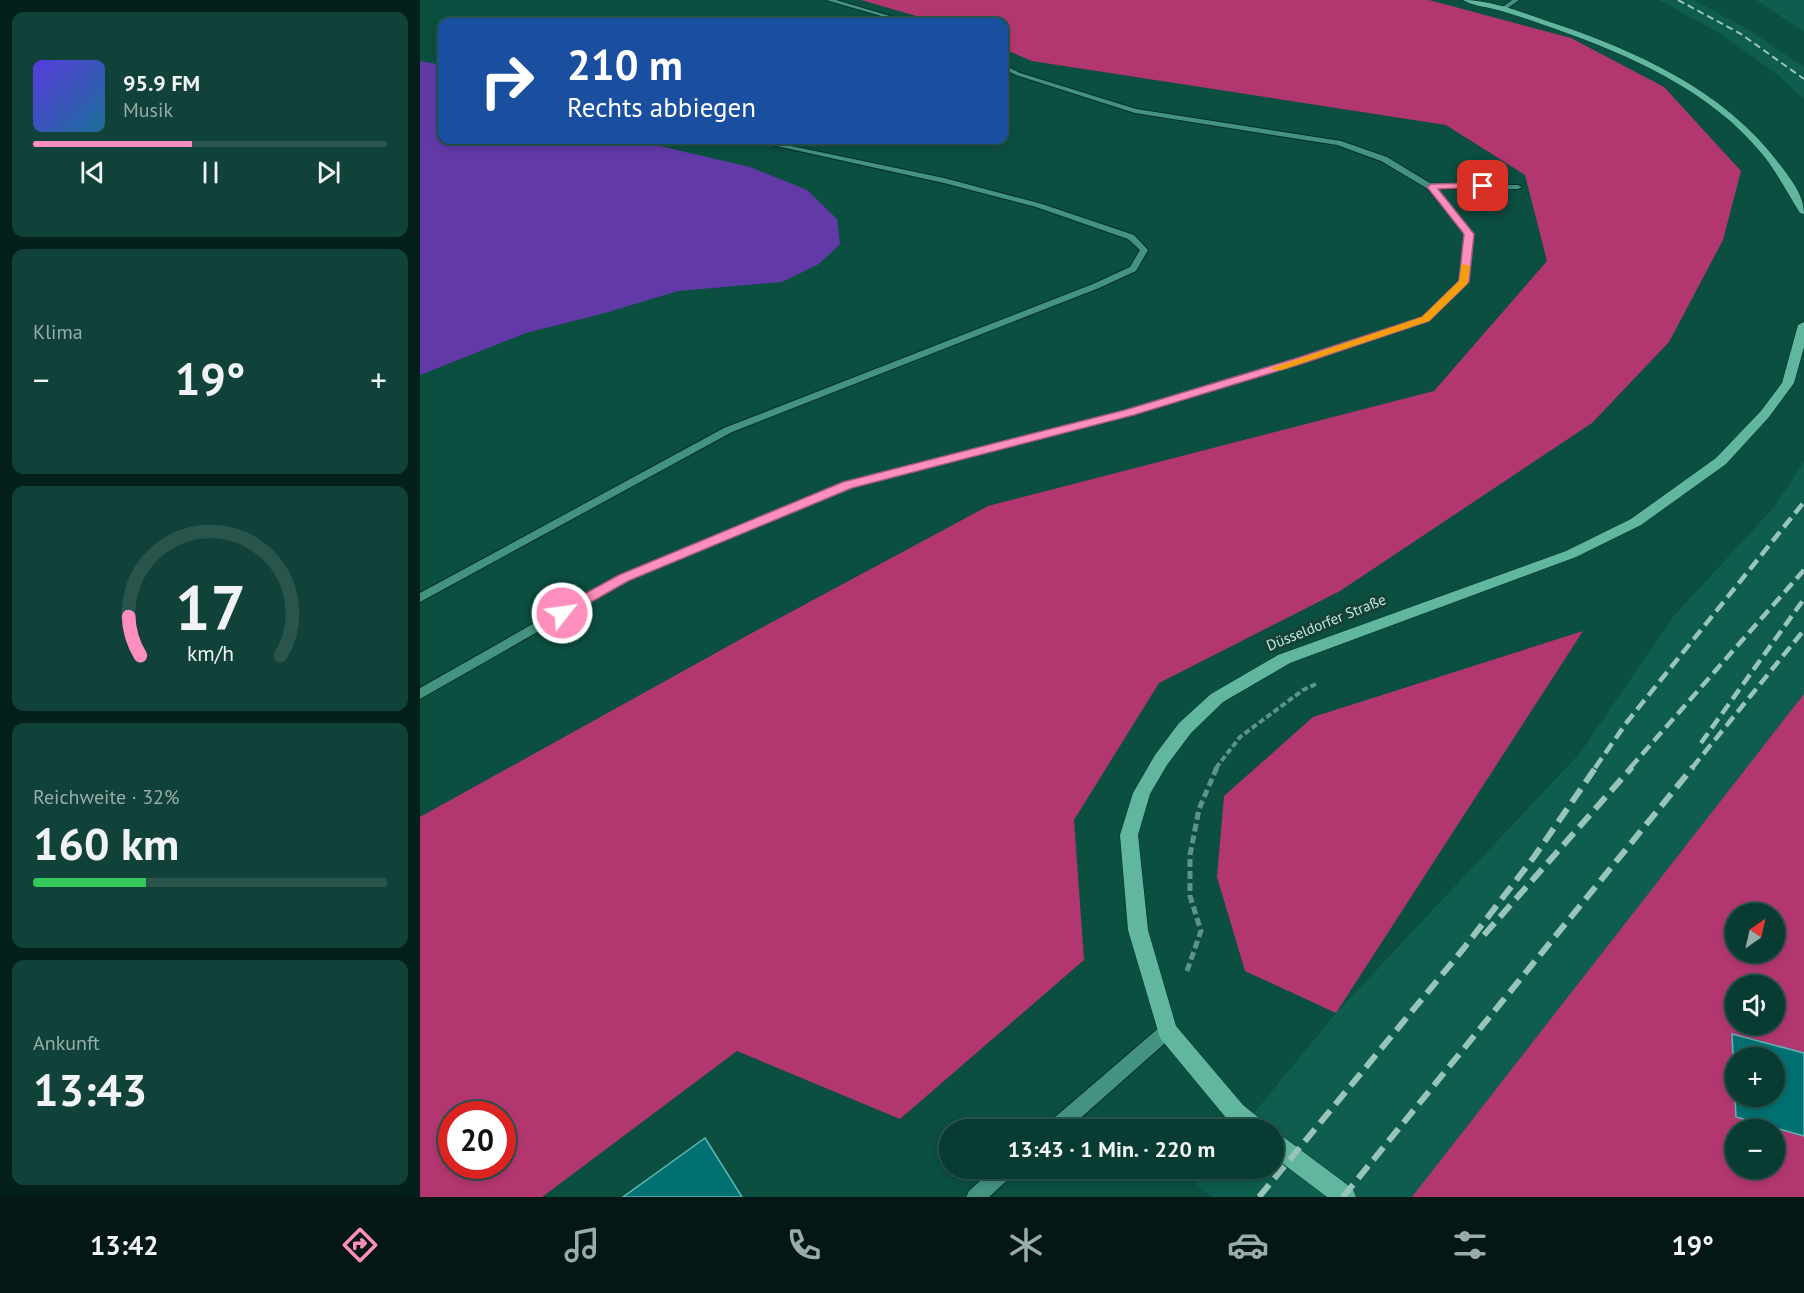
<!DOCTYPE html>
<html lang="de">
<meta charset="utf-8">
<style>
:root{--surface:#083b31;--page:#114239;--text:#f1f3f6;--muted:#98adab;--line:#29554d;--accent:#fe8ebb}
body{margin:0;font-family:"PT Sans",sans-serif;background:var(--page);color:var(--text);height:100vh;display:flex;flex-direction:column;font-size:22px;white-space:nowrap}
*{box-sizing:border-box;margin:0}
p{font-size:20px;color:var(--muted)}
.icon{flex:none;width:33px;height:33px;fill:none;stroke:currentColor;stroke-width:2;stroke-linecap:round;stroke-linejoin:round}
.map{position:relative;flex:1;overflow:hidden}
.side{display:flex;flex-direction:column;gap:12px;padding:12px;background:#04201b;width:420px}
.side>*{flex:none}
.top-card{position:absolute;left:18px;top:18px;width:570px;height:126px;border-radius:12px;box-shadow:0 3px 9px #0003,0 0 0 2px var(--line);background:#1a4fa0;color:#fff;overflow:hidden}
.needle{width:39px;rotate:34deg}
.tools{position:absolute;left:1305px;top:903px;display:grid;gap:12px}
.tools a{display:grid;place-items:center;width:60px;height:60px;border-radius:50%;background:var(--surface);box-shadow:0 3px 9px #0003,0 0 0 2px var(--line);font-size:30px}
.speed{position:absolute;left:18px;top:1101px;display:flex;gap:12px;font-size:30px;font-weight:700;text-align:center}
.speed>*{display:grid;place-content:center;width:78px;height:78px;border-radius:50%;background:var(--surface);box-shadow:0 3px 9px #0003,0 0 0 2px var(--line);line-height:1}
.speed .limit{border:9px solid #d22;background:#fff;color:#111}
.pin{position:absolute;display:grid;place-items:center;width:51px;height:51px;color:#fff;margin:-26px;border-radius:12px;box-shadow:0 3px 9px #0006}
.me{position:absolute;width:66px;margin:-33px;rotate:60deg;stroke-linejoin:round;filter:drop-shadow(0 0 4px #0008)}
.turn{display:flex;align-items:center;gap:21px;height:126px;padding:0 30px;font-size:27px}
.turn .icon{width:78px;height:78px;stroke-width:2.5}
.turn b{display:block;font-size:42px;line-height:51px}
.big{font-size:45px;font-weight:700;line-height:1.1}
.side .card{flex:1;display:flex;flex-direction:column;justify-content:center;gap:9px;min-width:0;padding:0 21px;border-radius:12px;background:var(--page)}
.side .dial{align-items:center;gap:0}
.dial svg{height:156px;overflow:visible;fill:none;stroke:var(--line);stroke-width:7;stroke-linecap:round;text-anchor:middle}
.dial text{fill:var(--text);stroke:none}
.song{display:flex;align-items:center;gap:18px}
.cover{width:72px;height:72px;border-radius:9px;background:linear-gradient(135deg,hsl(250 70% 55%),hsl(200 70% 35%))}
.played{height:6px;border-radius:3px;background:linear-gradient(90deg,var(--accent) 45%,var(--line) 45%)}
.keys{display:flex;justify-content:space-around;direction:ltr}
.heat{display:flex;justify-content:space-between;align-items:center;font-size:33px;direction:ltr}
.charge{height:9px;border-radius:4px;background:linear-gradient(90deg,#34c759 32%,var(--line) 0)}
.trip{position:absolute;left:519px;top:1119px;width:345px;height:60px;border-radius:30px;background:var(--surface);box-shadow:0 3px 9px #0003,0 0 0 2px var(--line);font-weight:700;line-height:60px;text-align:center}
.tabs{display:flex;height:96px;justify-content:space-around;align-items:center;background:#031814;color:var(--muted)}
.tabs .icon{width:42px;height:42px}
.tabs .on{color:var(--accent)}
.tabs b{font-size:27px;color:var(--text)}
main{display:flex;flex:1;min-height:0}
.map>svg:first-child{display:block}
.built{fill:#0e5d4e}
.forest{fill:#b23771;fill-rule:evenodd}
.water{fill:#613aa8}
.building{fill:#007071;stroke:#5fb7b7;stroke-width:1.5;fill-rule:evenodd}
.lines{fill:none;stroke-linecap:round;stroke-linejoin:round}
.lane-casing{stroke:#033228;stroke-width:2}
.street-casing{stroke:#033228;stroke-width:2}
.primary-casing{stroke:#033228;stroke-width:1}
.path-far1{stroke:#5e9488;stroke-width:4;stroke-dasharray:6 3;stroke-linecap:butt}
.path{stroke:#5e9488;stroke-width:5;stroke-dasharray:8 4;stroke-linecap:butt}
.lane{fill:#439380;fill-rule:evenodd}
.street{fill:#439380;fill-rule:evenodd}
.primary{fill:#61b6a0;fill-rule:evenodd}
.rail-far2{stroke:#98c4b9;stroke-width:2;stroke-dasharray:7 4;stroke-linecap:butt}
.rail-far1{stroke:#98c4b9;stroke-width:4.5;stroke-dasharray:12 6;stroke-linecap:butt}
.rail{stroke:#98c4b9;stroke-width:6;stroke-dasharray:16 8;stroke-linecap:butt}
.route{fill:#fe8ebb;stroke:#a55c7a;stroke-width:1.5}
.slow{fill:#f59e0b}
.labels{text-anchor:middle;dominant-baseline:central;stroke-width:6;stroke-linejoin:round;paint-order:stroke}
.street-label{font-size:15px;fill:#c1e6db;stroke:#164137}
</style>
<main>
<section class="side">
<div class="card">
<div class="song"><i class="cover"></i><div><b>95.9 FM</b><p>Musik</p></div></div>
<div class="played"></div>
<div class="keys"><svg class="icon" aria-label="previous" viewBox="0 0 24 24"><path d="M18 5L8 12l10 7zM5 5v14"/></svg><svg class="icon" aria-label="pause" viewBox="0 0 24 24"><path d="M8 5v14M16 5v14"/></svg><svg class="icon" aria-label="next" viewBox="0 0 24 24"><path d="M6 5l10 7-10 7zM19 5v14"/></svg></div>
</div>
<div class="card"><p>Klima</p>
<div class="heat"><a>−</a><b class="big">19°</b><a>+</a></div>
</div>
<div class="card dial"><svg viewBox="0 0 100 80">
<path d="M14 69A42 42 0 1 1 86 69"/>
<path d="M14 69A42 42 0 0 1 8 49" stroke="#fe8ebb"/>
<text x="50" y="56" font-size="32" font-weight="700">17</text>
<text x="50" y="72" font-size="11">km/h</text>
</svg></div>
<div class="card"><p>Reichweite · 32%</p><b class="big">160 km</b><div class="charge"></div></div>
<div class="card"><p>Ankunft</p><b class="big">13:43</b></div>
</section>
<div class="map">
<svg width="1384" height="1197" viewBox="0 0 1384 1197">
<rect width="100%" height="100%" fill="#0b4f41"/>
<!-- built -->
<g class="built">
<path d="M1239 0H1274L1329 30 1384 67V99L1359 76 1301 34Z"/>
<path d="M1336 0H1384V32Z"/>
<path d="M1384 462V718L995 1197H791L776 1184 789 1169 854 1168V1130L821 1129 916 1013 1160 753 1253 617 1354 507Z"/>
</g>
<!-- forest -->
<g class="forest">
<path d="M441 0H1009L1151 38 1244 87 1321 171 1303 240 1249 342 1172 423 920 591 739 683 654 820 664 960 480 1119 317 1051 122 1197H0V817L330 634 568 506 1014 391 1127 261 1105 175 1026 125 612 61 584 49V22H517ZM32 1114H82V1166H32Z"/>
<path d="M1163 631 916 1013 825 971 797 877 804 796 893 717Z"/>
<path d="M1384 694V1197H992ZM1316 914H1354V952H1316ZM1316 986H1354V1024H1316ZM1316 1058H1354V1096H1316ZM1316 1130H1354V1168H1316Z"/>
</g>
<!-- water -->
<path class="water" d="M0 61 22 65V140H214L330 167 387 190 417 219 420 244 399 264 362 282 258 291 185 313 106 333 0 375Z"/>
<!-- building -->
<g class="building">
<path d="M1312 1034 1384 1053V1136L1316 1117ZM1316 1058H1354V1096H1316Z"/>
<path d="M285 1138 322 1197H203Z"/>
</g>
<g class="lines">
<!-- lane casing -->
<g class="lane-casing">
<g id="lane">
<path d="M406 0H416L490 22H482Z"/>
<path d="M1092 0H1099L1085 10H1081V8Z"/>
<path d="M584 65 600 73 716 109 921 141 967 157 1013 185H1098L1102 187 1098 189H1017L1053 234 1048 282 1009 321 880 364 714 415 432 487 207 581 0 699V688L199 575 424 483 706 411 874 360 1003 317 1040 281 1045 234 1008 189 961 161 917 145 715 113 596 75 584 69Z"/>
<path d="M329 140H342L524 178 622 204 714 235 728 250 716 271 679 288 312 432 0 602V593L304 428 673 284 710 267 720 250 708 239 616 207 524 183Z"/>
</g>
</g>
<!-- street casing -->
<g class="street-casing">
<g id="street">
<path d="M747 1023 753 1026 755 1031 753 1036 647 1130H625L627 1124 741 1026Z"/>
<path d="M574 1168H597L594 1174 569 1197H546L549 1191Z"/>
</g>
</g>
<!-- primary casing -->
<g class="primary-casing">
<g id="primary">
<path d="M1043 0C1071 0 1101 12 1127 21 1215 50 1305 90 1361 166 1372 181 1384 195 1384 214L1380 213C1368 194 1358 174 1343 155 1291 90 1207 54 1130 27 1113 21 1096 15 1078 10 1067 7 1053 6 1043 0Z"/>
<path d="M1384 322V347L1374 383 1349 417 1306 464 1221 525 1156 557 870 663 803 702 771 733 747 765 730 794 718 835 728 930 756 1026 823 1105 844 1122 847 1130H819L807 1119 740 1038 708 930 700 835 713 793 735 755 759 723 791 694 858 655 1146 551 1211 519 1296 458 1341 411 1362 383 1378 325Z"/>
<path d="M854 1133 862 1136 933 1189 936 1197H907L854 1157Z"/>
</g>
</g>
<!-- path-far1 -->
<path class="path-far1" d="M796 768 820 737 883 690 896 684"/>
<!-- path -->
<path class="path" d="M767 971 781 931 770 896V855L779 809 797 767"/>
<!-- lane -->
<use href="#lane" class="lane"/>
<!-- street -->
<use href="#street" class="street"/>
<!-- primary -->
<use href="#primary" class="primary"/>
<!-- rail-far2 -->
<path class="rail-far2" d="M1258 0 1321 34 1384 79"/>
<!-- rail-far1 -->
<g class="rail-far1">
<path d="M1281 743 1384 599"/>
<path d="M1175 768 1207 722 1384 502"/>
<path d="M1210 768 1384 570"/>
<path d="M1272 768 1384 630"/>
</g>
<!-- rail -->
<g class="rail">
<path d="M1064 935 1212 767"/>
<path d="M839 1197 1044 948 1114 857 1176 767"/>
<path d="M923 1197 1273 767"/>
</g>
</g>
<!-- route -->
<path class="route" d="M1063 183 1066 184V187L1018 189 1054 234 1049 282 1009 321 881 364 714 415 432 488 208 581 147 616 142 617 135 613 137 609 199 575 423 482 705 410 874 359 1002 317 1039 281 1044 234 1007 187 1011 184Z"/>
<!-- slow -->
<path class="slow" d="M1042 264 1050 266 1047 284 1009 321 861 370H853L852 368 1002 317 1039 281Z"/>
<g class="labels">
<!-- street labels -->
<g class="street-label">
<text transform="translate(906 622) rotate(-22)">Düsseldorfer Straße</text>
</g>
</g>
</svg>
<div class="tools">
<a><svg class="needle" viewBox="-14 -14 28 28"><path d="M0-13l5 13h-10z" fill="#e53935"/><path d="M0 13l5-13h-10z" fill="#98adab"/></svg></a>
<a><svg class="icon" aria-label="sound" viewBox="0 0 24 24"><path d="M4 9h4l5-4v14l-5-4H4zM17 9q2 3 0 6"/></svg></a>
<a>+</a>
<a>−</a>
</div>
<div class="speed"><div class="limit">20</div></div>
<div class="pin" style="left:1063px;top:186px;background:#d93025"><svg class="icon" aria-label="arrive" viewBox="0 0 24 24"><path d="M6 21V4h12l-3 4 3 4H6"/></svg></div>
<svg class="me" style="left:142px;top:613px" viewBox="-20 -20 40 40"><circle r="17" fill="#fe8ebb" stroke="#fff" stroke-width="3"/><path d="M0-11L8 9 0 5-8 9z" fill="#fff"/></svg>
<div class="trip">13:43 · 1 Min. · 220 m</div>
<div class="top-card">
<div class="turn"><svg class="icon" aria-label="right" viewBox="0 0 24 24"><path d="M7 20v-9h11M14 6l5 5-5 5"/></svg><div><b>210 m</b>Rechts abbiegen</div></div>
</div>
</div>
</main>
<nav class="tabs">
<b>13:42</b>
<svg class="icon on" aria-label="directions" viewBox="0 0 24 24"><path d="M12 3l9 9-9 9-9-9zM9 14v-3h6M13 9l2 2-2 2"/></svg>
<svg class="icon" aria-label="music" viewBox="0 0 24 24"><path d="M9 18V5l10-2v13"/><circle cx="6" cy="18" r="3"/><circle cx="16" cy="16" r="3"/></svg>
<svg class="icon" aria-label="phone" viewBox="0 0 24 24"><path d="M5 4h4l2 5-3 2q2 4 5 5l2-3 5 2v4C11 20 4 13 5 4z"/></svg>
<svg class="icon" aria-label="climate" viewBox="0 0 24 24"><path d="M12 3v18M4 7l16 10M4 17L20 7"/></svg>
<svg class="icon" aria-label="car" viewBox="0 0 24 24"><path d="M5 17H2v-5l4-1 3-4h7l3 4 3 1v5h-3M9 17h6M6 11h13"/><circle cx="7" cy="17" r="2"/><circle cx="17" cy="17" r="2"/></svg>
<svg class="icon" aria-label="filters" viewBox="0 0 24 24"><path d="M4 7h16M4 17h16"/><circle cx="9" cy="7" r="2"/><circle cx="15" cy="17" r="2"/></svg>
<b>19°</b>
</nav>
